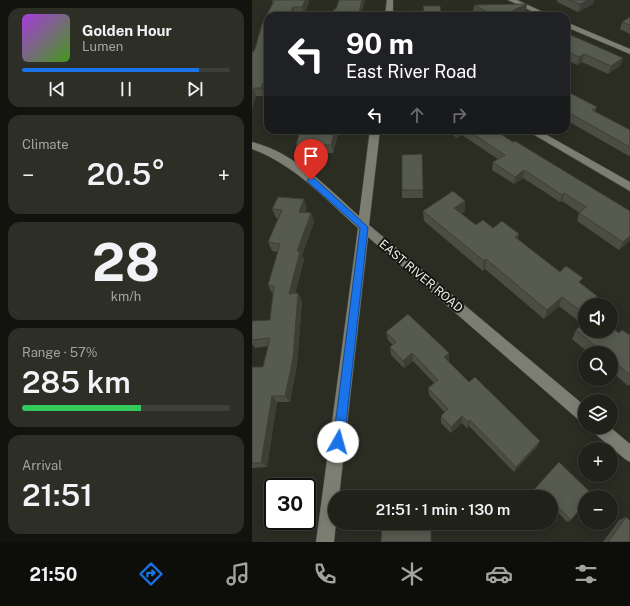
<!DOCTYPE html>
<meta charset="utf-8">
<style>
:root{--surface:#20221a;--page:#2d2f27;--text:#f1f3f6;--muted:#a2a4a2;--line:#3d3f39;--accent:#1a73e8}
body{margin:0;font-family:"Public Sans",sans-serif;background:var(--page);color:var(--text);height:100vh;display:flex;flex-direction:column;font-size:15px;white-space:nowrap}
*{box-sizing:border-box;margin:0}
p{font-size:13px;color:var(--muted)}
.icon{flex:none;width:22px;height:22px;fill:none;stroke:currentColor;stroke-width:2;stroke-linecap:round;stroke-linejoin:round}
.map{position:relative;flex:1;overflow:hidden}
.details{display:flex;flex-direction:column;gap:8px;padding:8px;background:#12130e;width:252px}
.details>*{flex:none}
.banner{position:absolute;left:12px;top:12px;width:306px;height:122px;border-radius:12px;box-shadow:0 2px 10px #0003,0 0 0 1px var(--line);background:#202124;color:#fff;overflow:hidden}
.fabs{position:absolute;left:326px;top:298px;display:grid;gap:8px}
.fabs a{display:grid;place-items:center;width:40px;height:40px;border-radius:50%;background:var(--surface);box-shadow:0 2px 10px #0003,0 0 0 1px var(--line);font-size:20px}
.speed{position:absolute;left:12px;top:478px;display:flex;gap:8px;font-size:20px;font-weight:700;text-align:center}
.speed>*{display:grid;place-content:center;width:52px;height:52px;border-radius:50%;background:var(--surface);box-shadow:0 2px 10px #0003,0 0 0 1px var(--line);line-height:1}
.speed .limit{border:2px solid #111;border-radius:6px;background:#fff;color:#111}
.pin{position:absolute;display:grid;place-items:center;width:34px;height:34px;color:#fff;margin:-41px -17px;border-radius:50% 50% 50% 0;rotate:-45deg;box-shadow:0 0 4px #0007}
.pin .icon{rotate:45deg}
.me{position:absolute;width:44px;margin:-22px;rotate:7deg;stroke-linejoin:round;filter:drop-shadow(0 0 3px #0008)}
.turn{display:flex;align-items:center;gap:14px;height:84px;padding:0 16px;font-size:18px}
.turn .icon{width:52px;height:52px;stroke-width:2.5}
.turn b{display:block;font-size:28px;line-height:34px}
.lanes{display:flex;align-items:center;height:38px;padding:0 16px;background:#0003;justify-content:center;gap:20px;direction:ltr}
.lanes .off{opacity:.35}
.big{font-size:30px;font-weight:600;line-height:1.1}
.details .widget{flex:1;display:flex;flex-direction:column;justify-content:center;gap:6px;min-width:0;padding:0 14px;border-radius:12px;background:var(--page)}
.details .dial{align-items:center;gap:0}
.dial b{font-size:52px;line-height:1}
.song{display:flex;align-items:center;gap:12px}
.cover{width:48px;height:48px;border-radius:6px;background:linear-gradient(135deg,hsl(280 70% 55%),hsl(100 70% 35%))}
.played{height:4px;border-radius:2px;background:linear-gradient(90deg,var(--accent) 85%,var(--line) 85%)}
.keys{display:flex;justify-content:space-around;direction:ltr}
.heat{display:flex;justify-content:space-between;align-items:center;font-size:22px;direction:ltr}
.charge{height:6px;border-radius:3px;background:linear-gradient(90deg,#34c759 57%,var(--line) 0)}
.trip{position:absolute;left:76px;top:490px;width:230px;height:40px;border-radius:20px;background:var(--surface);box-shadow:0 2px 10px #0003,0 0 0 1px var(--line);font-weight:600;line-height:40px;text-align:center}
.tab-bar{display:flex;height:64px;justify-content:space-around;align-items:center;background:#0d0e0a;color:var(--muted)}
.tab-bar .icon{width:28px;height:28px}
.tab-bar .current{color:var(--accent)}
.tab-bar b{font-size:18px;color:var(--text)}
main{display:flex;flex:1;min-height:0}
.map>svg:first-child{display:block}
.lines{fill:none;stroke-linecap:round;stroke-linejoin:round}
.minor-casing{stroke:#484940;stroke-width:1}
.minor{fill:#7b7e71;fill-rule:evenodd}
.wall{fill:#4b4d43}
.shaded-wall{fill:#3d3f37}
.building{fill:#575a4e;stroke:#3d3f37}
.route{fill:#1a73e8;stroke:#114b97}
.labels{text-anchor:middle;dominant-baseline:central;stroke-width:4;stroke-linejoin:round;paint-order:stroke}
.street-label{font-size:12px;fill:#ebece5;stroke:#141510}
</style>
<main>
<section class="details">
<div class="widget">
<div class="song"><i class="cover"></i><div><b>Golden Hour</b><p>Lumen</p></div></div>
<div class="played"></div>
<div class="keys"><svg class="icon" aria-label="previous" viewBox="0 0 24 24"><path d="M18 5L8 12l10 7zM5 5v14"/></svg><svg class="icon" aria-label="pause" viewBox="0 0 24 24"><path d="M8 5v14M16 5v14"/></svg><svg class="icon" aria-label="next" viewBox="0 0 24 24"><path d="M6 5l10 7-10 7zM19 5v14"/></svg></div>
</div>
<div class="widget"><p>Climate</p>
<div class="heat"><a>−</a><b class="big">20.5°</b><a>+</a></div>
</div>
<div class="widget dial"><b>28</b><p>km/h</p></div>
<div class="widget"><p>Range · 57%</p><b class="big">285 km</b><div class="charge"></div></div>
<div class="widget"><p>Arrival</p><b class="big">21:51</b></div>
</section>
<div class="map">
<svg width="378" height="542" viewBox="0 0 378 542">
<rect width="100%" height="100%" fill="#2b2d23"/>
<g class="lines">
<!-- minor casing -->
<g class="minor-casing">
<g id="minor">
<path d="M135 0H141V16H133Z"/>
<path d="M256 0H265L300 16H290Z"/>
<path d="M314 22 378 49V54L314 27Z"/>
<path d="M118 130H128L117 225 333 406V423L328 421 116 237 87 497H83L84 523 82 542H64L106 228C72 198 43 165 0 149V142C43 153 75 187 107 216Z"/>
<path d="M274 130H286L378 182V191Z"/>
<path d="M339 427H358L378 444V462L373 459 341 432Z"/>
</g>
</g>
<!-- minor -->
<use href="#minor" class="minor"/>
</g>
<!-- wall -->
<g class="wall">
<path d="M20 0H56L57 2 52 15H43L42 16H16V86L12 96H4L0 109V52H1L3 49 21 4Z"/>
<path d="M305 0H342L341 4 326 12 305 2Z"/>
<path d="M222 5 274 11 264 16H228L221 13Z"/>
<path d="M378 17V34L368 29 370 22Z"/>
<path d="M314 33 371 58 368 66 356 74 330 62 325 65 314 59Z"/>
<path d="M314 91 345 107 343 111 378 130V155L377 156 314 120Z"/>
<path d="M55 130H87L81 153H46L44 145 55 132Z"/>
<path d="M194 130H242L261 142 378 211V240L367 250 325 221 327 213H328L310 201 308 202 271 178 262 184 240 170 241 162 246 159 210 135 205 138Z"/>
<path d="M170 154 171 198H150V190Z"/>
<path d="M213 201V211L209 214 224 225 241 228 267 234 266 239 308 272 329 284 333 305V313L325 320 307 306 292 319 233 269 231 271 172 221 171 211Z"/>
<path d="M55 208 53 212 59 213 62 222 50 255 52 260 43 293H46L50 301 45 365 38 402H25L15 467 0 468V367H11L16 346 3 348 0 344V325L18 320 21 293H20L16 285 26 252 20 251 16 242 26 218H24L20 209Z"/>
<path d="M324 330 367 333 378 335V384L376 386 359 371V353H337L320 339Z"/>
<path d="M134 332 197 361H196L217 382 288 441 285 447 262 472 217 426 215 428 210 423 199 433 189 423V416L193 413 177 395 176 388 182 383 161 361 152 368 139 355 138 347 141 345 136 340Z"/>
<path d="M307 462 319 520 315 522 303 509 299 497H277V496Z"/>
<path d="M374 517 378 542H351L367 520Z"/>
</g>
<!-- shaded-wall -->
<g class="shaded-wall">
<path d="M53 0H56L57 2 52 15 50 7Z"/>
<path d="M110 0H113L109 16H106Z"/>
<path d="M336 0H342L341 4 326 12 328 4Z"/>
<path d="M275 4 274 11 264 16H249Z"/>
<path d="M41 7 43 15 42 16H37Z"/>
<path d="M332 54 330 62 325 65 327 57Z"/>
<path d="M371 58 368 66 356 74 359 66Z"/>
<path d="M16 72V86L12 96 9 88Z"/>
<path d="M2 88 4 96 0 109V92Z"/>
<path d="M83 130H87L81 153 79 145Z"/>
<path d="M206 130H210V135L205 138Z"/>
<path d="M272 170 271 178 262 184 263 177Z"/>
<path d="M312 193 310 201 308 202 310 195Z"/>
<path d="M52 199 55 208 50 221 47 212Z"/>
<path d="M213 201V211L202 218V208Z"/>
<path d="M59 213 62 222 50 255 52 260 41 302 37 294 45 251Z"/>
<path d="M267 234 265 244 263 237Z"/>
<path d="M378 236V240L367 250 371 242Z"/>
<path d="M234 259 233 269 231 271 232 261Z"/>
<path d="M46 293 50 301 45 365 38 402 33 396Z"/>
<path d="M345 296 341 305H336Z"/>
<path d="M310 297 307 306 292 319 295 310Z"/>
<path d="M333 308V313L325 320 329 311Z"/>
<path d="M160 353 161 361 152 368 151 361Z"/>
<path d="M197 353V361L192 365V357Z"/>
<path d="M20 396 25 402 15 467 9 463Z"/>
<path d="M210 416V423L199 433V427Z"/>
<path d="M218 420 217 426 215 428 216 422Z"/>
<path d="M288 441 285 447 262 472 264 467Z"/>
</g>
<!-- building -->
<g class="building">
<path d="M20 0H53L50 7H41L37 16H16V72L9 88H2L0 92V52H1L3 49 10 24 22 1H20Z"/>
<path d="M87 0H110L106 16H80L82 9H84Z"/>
<path d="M317 0H336L328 4Z"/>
<path d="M275 4 249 16H243L222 5Z"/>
<path d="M171 6H188L189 16H161L160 11H172Z"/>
<path d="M378 17V25L370 22Z"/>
<path d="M314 33 371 58 359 66 332 54 327 57 314 51Z"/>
<path d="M314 91 345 107 340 110 378 130V147L314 111Z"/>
<path d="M55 130H83L79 145H44L48 131 55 132Z"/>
<path d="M215 130H242L261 142 263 141 378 211V236L371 242 327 213 334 207 312 193 310 195 272 170 263 177 241 162 253 155Z"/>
<path d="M170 154 171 190H150V155Z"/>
<path d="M201 191 213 201 202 208 224 225 231 220 241 228 250 221 267 234 263 237 308 272 314 266 331 278 327 282 345 296 336 305H333V308L329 311 310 297 295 310 234 259 232 261 171 211Z"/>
<path d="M26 197 52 199 47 212 59 213 45 251H48L37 294 46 293 41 358 33 396H20L9 463H0V367H11L18 338 0 340V321L18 320 22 286 16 285 28 244 16 242 30 210 20 209Z"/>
<path d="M156 314 197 353 192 357 217 382 223 377 288 441 264 467 218 420 216 422 210 416 199 427 189 416 196 409 176 388 186 380 160 353 151 361 138 347 144 342 134 332Z"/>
<path d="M333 322V331H359V327L367 333 370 330 378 335V375L359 359V353H352L324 330Z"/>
<path d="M307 462 340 494 338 497H333V503L319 520 305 506 299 514V497H283L279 493Z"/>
<path d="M374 517 378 521V542H356Z"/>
<path d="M130 523H179V542H129Z"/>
</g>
<!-- route -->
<path class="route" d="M59 177 62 178 116 227 92 442 90 446 86 447 82 446 81 442 108 228 56 182 55 180Z"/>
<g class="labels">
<!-- street labels -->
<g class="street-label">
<text transform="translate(169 276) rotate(40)">EAST RIVER ROAD</text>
</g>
</g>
</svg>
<div class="fabs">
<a><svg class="icon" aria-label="sound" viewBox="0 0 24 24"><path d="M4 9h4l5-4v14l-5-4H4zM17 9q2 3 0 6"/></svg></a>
<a><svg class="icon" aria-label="search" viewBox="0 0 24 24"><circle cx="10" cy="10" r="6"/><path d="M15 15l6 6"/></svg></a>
<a><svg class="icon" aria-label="layers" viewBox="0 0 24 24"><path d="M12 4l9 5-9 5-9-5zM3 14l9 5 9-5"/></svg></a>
<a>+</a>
<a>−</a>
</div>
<div class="speed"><div class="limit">30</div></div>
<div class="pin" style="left:59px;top:180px;background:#d93025"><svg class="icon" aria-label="arrive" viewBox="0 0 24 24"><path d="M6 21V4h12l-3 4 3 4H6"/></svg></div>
<svg class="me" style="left:86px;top:442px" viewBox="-20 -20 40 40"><circle r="19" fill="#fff"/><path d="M0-13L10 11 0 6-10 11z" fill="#1a73e8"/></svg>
<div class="trip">21:51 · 1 min · 130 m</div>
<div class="banner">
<div class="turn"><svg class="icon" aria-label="left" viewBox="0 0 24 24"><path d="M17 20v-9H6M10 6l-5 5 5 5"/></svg><div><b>90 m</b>East River Road</div></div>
<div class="lanes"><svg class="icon" aria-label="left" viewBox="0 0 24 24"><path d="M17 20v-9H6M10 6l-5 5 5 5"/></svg><svg class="icon off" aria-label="ahead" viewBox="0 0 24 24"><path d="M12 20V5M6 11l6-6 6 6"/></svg><svg class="icon off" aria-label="right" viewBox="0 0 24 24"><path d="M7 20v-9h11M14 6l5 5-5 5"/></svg></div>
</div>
</div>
</main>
<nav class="tab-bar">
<b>21:50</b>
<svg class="icon current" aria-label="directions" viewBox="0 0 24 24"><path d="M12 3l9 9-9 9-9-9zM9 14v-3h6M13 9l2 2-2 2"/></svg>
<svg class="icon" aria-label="music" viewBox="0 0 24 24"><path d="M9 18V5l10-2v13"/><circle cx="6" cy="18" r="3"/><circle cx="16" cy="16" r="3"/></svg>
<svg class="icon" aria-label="phone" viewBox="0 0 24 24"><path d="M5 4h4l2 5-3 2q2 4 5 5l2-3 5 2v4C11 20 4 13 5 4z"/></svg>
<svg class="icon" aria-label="climate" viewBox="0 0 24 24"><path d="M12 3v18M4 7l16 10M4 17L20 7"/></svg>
<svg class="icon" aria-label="car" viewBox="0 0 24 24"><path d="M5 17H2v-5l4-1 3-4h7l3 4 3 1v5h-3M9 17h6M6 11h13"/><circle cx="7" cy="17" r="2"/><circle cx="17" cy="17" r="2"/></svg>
<svg class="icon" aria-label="filters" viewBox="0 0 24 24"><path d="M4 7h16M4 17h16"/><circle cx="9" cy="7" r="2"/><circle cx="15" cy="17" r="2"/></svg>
</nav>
